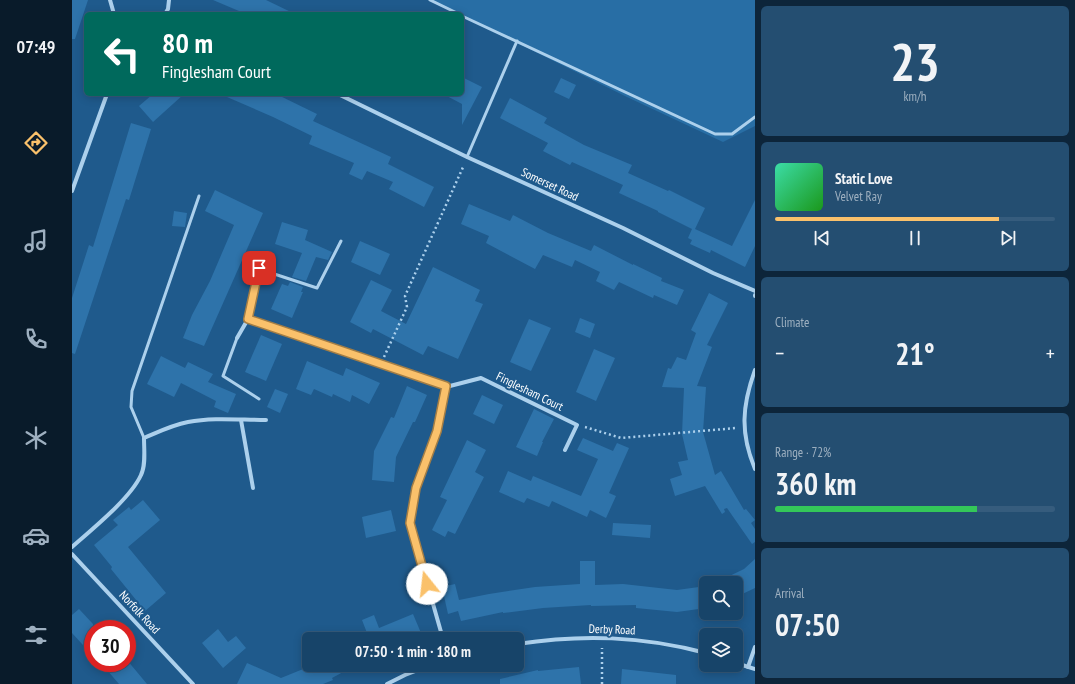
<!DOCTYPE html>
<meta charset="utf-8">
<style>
:root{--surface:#174469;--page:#244e71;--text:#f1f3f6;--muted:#9eb0c0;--line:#365c7d;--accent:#fac16b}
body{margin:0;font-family:"PT Sans Narrow",sans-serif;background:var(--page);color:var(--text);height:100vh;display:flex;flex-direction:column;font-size:15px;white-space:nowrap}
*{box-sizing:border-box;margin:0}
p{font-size:13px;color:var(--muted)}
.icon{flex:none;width:22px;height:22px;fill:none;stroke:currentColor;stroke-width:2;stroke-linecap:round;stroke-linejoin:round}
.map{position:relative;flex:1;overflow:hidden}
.sheet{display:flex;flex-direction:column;gap:6px;padding:6px;background:#0d253a;width:320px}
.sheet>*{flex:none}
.hud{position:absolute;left:12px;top:12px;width:380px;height:84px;border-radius:6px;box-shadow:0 2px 10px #0003,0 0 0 1px var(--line);background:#00695c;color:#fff;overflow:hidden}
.buttons{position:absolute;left:627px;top:576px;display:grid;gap:8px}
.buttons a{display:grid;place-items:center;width:44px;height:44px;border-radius:6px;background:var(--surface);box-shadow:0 2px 10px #0003,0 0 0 1px var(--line);font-size:20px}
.speed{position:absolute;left:12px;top:620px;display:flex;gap:8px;font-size:20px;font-weight:700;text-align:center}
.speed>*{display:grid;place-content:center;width:52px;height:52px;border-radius:50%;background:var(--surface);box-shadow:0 2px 10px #0003,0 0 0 1px var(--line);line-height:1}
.speed .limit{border:6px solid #d22;background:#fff;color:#111}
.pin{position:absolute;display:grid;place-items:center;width:34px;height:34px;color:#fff;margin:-17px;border-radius:8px;box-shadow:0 2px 6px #0006}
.me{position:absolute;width:44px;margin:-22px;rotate:344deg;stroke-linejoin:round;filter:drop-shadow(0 0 3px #0008)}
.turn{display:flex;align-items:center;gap:14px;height:84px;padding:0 12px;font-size:18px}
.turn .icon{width:52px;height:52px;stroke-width:2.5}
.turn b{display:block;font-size:28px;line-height:34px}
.big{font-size:30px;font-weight:800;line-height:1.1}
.sheet .tile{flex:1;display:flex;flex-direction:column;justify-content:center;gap:6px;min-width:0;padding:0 14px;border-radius:6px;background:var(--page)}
.sheet .dial{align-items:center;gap:0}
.dial b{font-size:52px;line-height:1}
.song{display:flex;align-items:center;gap:12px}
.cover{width:48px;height:48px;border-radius:6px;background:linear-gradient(135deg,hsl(160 70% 55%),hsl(120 70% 35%))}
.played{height:4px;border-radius:2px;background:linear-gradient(90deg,var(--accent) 80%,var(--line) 80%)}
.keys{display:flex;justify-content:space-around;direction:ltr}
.heat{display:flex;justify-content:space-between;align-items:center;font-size:22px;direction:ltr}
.charge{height:6px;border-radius:3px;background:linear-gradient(90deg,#34c759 72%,var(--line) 0)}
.trip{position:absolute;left:230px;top:632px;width:222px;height:40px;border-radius:6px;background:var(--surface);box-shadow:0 2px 10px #0003,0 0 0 1px var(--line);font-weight:800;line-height:40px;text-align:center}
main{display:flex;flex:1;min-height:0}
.menu{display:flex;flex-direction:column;width:72px;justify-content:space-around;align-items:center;background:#091b2a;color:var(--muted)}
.menu .icon{width:28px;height:28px}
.menu .current{color:var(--accent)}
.menu b{font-size:18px;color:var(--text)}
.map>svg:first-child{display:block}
.green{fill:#286ea5}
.building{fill:#2e73aa}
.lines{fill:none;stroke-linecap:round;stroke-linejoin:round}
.path{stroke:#acd0ec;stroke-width:2.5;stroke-dasharray:2 3;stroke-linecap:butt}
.service{stroke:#acd0ec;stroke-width:3}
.minor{stroke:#acd0ec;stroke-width:4}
.route-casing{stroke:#a27d46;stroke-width:10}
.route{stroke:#fac16b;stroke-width:7}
.labels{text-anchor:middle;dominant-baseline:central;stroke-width:4;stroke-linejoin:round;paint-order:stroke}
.street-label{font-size:12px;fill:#fff;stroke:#1f5a8c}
</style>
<main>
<nav class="menu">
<b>07:49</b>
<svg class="icon current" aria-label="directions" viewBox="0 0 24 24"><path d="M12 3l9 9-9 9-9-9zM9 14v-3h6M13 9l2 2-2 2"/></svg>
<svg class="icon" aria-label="music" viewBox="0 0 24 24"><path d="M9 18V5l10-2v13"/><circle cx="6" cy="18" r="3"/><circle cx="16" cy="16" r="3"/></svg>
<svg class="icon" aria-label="phone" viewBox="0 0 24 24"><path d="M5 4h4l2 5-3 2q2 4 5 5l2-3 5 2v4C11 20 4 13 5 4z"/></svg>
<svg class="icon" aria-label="climate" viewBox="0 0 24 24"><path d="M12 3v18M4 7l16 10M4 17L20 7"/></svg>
<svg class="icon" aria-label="car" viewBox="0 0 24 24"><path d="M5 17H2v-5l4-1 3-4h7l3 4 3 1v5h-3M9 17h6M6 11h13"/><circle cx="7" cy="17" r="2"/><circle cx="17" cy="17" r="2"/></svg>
<svg class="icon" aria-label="filters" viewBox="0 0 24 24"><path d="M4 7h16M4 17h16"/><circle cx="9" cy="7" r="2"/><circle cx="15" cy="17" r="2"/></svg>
</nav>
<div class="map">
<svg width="683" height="684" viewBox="0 0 683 684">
<rect width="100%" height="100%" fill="#1f5a8c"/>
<!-- green -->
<path class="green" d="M357 0H683V126L651 142 555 97 390 16V14H386Z"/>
<!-- building -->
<g class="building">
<path d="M0 0H16L3 39H0Z"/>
<path d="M141 0H194L223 14H174Z"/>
<path d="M390 77 410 87 390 125V104L371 94H390Z"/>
<path d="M489 78 504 85 497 99 482 92Z"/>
<path d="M81 94H112L81 122 67 106Z"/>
<path d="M148 94H204L245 114 241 121 319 157 316 164 362 187 352 207 317 189 321 182 295 171 290 180 277 174 282 163 237 144 240 136 201 117Z"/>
<path d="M438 98 475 118 472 123 512 145 560 165 556 173 596 191 597 190 633 208 623 229 660 246 683 200V246L673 267 639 250 638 253 618 244 620 240 616 238 620 229 586 212V211L547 193 551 185 500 162 498 165 471 151 476 143 428 118Z"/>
<path d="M59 123 79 129 57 200 54 199 3 354 0 353V298L17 245 21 247Z"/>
<path d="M143 190 191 213 132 346 111 338 120 315 138 281 162 225 133 211Z"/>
<path d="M397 204 438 221 441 215 476 233 519 251 522 245 561 265V264L590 278 589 281 612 290 605 305 582 295 581 298 547 282 542 290 524 281 528 272 503 260 500 267 471 255 463 269 414 243 417 236 389 224Z"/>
<path d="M102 211 115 213 113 227 100 226Z"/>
<path d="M210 222 236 230 233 240 260 252 256 260 244 257 234 281 220 277 230 253 203 244Z"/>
<path d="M288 241 318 254 308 275 279 262Z"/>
<path d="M361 267 408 290 403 301 411 304 386 359 356 346 351 355 301 329 299 333 278 322 299 280 320 290 309 311 334 324Z"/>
<path d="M218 282 231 287 229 292H231L220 318 199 309 210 284 216 286Z"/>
<path d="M637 293 656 303 635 345 640 347 625 386 634 387 631 432 643 475 649 471 672 510 674 509 683 520 679 523 683 529V542L680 544 655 508 652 509 653 512 650 514 633 486 603 496 598 479 610 475 606 462 616 460 610 434 612 388 590 387 596 368 599 369 605 357 614 360 624 333 619 330Z"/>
<path d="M508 318 523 324 518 338 503 332Z"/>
<path d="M457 319 479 328 459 371 438 362Z"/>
<path d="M189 335 210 344 194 381 173 372Z"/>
<path d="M522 349 543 358 524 401 504 392Z"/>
<path d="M89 356 113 368 116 362 141 374 136 382 164 394 156 413 142 407 144 401 109 383 102 397 75 384Z"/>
<path d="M235 361 271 376 274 368 308 383 297 404 280 395 278 402 261 394 260 397 242 389 239 395 224 389Z"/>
<path d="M335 386 355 395 343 422H341L324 457 322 482 300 480 302 451 319 417 322 418Z"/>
<path d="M203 389 216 394 208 413 195 407Z"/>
<path d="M410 395 431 405 422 424 401 414Z"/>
<path d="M462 409 482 419 470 442H471L465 456 444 447Z"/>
<path d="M511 438 541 451 545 443 557 448 537 493 544 496 534 518 518 510 515 517 480 501 477 507 455 498 452 503 427 492 436 471 459 481 461 476 509 496 526 459 505 450Z"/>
<path d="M395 440 414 450 403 472 412 477 383 534 376 531 373 537 360 530 375 500 368 497Z"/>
<path d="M71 500 88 520 56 547 94 593 73 611 39 569 40 567 22 545 46 525 41 520 57 507 59 510Z"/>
<path d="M319 510 324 531 294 538 290 517Z"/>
<path d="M541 523 579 525 578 538 540 535Z"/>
<path d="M683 559V588L664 597V583H643L672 569Z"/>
<path d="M508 561H523V585L551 584 605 590 634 586V608L605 612 564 608V605L519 606V605L471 608 431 613V612L389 621 386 611 376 614 370 587 383 584 387 600 417 594 463 587 508 584Z"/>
<path d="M7 609 21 624V656L0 633V615Z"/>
<path d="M341 614 349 633 343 635 345 639H282L295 633 290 620 302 615 307 628Z"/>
<path d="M146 629 156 642 164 636 174 648 151 668 130 643Z"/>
<path d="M55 660 75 684H47L29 663H55Z"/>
<path d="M175 663 209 678 241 665H284L260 678 261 680 251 684H165Z"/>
<path d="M507 667 509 684H428V679L466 670V671Z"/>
<path d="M550 669 604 675V684H549Z"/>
</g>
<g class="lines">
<!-- path -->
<g class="path">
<path d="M312 357 335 307 333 296 392 165"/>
<path d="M513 427 549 438 664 428"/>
<path d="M530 684V648"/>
</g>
<!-- service -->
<g class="service">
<path d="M358 0 387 14"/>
<path d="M390 16 643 134H660L683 117"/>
<path d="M395 157 445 41"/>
<path d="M187 269 245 288 269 241"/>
<path d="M165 338 151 376 187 399"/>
<path d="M72 438 59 407 60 391 127 196"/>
</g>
<!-- minor -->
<g class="minor">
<path d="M38 0 42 14"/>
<path d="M93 14 96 9 97 0"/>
<path d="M266 94 395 157 551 228 641 273 683 291"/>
<path d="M0 191 35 94"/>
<path d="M187 269 176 319 374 387"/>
<path d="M683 295V296"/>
<path d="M165 338 176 319"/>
<path d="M683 370C670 406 668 433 683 469"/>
<path d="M169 420 181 488"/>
<path d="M0 547C19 530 58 499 69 475 74 465 72 450 72 438 86 432 100 425 116 422 141 417 168 420 194 420"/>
<path d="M0 554 121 684"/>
<path d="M371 639 338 523 344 488 365 431 374 387 409 378 505 425 493 450"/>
<path d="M445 644C510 634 570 636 634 653"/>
<path d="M664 663 683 669"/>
<path d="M676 667 683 647"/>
<path d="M315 684 333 675 359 665"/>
</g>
</g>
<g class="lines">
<!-- route casing -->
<g class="route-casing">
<path id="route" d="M187 268 176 319 374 386 365 431 344 488 338 523 355 584"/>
</g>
<!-- route -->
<use href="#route" class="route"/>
</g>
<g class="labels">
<!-- street labels -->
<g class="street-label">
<text transform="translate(478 184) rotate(25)">Somerset Road</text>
<text transform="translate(458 391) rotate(26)">Finglesham Court</text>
<text transform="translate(68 612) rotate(47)">Norfolk Road</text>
<text transform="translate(540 629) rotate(2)">Derby Road</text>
</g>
</g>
</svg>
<div class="buttons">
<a><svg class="icon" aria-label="search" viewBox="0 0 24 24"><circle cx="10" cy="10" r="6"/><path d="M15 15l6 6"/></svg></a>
<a><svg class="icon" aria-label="layers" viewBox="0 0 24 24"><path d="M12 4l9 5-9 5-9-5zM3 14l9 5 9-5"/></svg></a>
</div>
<div class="speed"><div class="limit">30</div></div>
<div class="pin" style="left:187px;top:268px;background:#d93025"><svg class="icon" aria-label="arrive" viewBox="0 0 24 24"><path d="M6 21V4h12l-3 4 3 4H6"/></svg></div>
<svg class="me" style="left:355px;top:584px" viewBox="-20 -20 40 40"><circle r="19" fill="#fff"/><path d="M0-13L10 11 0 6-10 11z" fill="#fac16b"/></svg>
<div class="trip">07:50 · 1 min · 180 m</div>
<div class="hud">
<div class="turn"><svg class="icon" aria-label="left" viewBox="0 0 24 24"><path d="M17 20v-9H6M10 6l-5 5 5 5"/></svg><div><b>80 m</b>Finglesham Court</div></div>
</div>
</div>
<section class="sheet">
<div class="tile dial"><b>23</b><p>km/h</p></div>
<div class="tile">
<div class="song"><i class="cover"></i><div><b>Static Love</b><p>Velvet Ray</p></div></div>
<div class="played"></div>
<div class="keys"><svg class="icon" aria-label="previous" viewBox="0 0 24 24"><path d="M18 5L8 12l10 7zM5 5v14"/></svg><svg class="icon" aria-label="pause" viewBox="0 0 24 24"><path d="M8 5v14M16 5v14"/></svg><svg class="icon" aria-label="next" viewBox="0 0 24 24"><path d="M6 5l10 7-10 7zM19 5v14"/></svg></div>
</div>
<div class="tile"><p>Climate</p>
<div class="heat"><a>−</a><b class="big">21°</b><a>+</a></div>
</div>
<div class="tile"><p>Range · 72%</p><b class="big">360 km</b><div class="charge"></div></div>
<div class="tile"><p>Arrival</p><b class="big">07:50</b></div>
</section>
</main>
